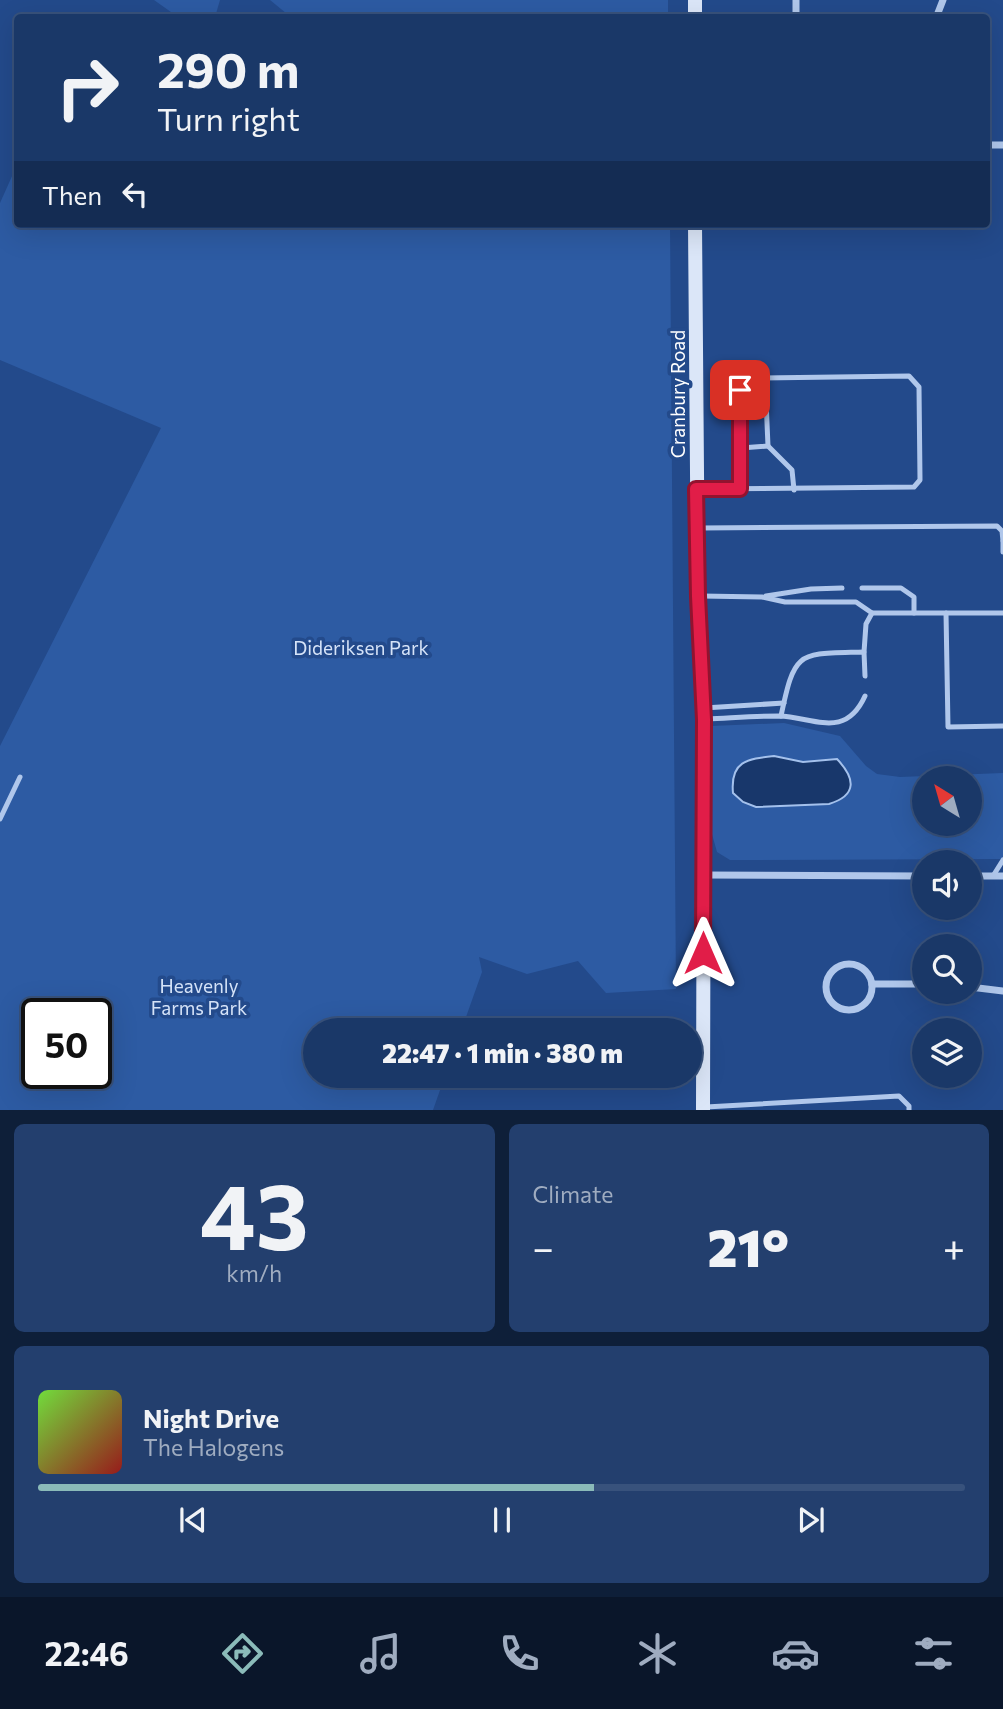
<!DOCTYPE html>
<meta charset="utf-8">
<style>
:root{--surface:#1a3868;--page:#233f6e;--text:#f1f3f6;--muted:#9facc0;--line:#38527c;--accent:#8bbbb9}
body{margin:0;font-family:Commissioner,sans-serif;background:var(--page);color:var(--text);height:100vh;display:flex;flex-direction:column;font-size:26px;white-space:nowrap}
*{box-sizing:border-box;margin:0}
p{font-size:23px;color:var(--muted)}
.icon{flex:none;width:38px;height:38px;fill:none;stroke:currentColor;stroke-width:2;stroke-linecap:round;stroke-linejoin:round}
.map{position:relative;height:1110px;overflow:hidden}
.details{display:flex;flex-direction:column;gap:14px;padding:14px;background:#0e1f39;flex:1}
.details>*{flex:none}
.guide{position:absolute;left:14px;top:14px;width:976px;height:214px;border-radius:7px;box-shadow:0 7px 28px #0002,0 0 0 2px var(--line);background:#1a3868;color:var(--text);overflow:hidden}
.needle{width:46px;rotate:323deg}
.controls{position:absolute;left:912px;top:766px;display:grid;gap:14px}
.controls a{display:grid;place-items:center;width:70px;height:70px;border-radius:50%;background:var(--surface);box-shadow:0 7px 28px #0002,0 0 0 2px var(--line);font-size:35px}
.speed{position:absolute;left:21px;top:998px;display:flex;gap:14px;font-size:35px;font-weight:700;text-align:center}
.speed>*{display:grid;place-content:center;width:91px;height:91px;border-radius:50%;background:var(--surface);box-shadow:0 7px 28px #0002,0 0 0 2px var(--line);line-height:1}
.speed .limit{border:4px solid #111;border-radius:10px;background:#fff;color:#111}
.pin{position:absolute;display:grid;place-items:center;width:60px;height:60px;color:#fff;margin:-30px;border-radius:14px;box-shadow:0 4px 10px #0006}
.me{position:absolute;width:77px;margin:-38px;rotate:0deg;stroke-linejoin:round;filter:drop-shadow(0 0 5px #0008)}
.turn{display:flex;align-items:center;gap:24px;height:147px;padding:0 28px;font-size:32px}
.turn .icon{width:91px;height:91px;stroke-width:2.5}
.turn b{display:block;font-size:49px;line-height:60px}
.then{display:flex;align-items:center;height:66px;padding:0 28px;background:#0003;gap:14px;font-size:26px}
.big{font-size:52px;font-weight:800;line-height:1.1}
.details .widget{flex:1;display:flex;flex-direction:column;justify-content:center;gap:10px;min-width:0;padding:0 24px;border-radius:10px;background:var(--page)}
.details .dial{align-items:center;gap:0}
.dial b{font-size:91px;line-height:1}
.song{display:flex;align-items:center;gap:21px}
.cover{width:84px;height:84px;border-radius:10px;background:linear-gradient(135deg,hsl(100 70% 55%),hsl(0 70% 35%))}
.played{height:7px;border-radius:4px;background:linear-gradient(90deg,var(--accent) 60%,var(--line) 60%)}
.keys{display:flex;justify-content:space-around;direction:ltr}
.heat{display:flex;justify-content:space-between;align-items:center;font-size:38px;direction:ltr}
.details .tiles{flex:1;display:grid;gap:14px;grid-template-columns:1fr 1fr}
.widget:last-child{grid-column:span 2}
.trip{position:absolute;left:303px;top:1018px;width:399px;height:70px;border-radius:35px;background:var(--surface);box-shadow:0 7px 28px #0002,0 0 0 2px var(--line);font-weight:800;line-height:70px;text-align:center}
.menu{display:flex;height:112px;justify-content:space-around;align-items:center;background:#0a162a;color:var(--muted)}
.menu .icon{width:49px;height:49px}
.menu .on{color:var(--accent)}
.menu b{font-size:32px;color:var(--text)}
.map>svg:first-child{display:block}
.green{fill:#2d5ba3;fill-rule:evenodd}
.water{fill:#18376b;stroke:#a4c1ec;stroke-width:2}
.lines{fill:none;stroke-linecap:round;stroke-linejoin:round}
.service{stroke:#b0c7eb;stroke-width:5}
.minor{stroke:#b0c7eb;stroke-width:7}
.secondary{stroke:#dbe6f8;stroke-width:14}
.route-casing{stroke:#92132f;stroke-width:18}
.route{stroke:#e11d48;stroke-width:12}
.labels{text-anchor:middle;dominant-baseline:central;stroke-width:7;stroke-linejoin:round;paint-order:stroke}
.street-label{font-size:19px;fill:#fff;stroke:#234a8b}
.park-label{font-size:19px;fill:#d5e3f8;stroke:#234a8b}
</style>
<div class="map">
<svg width="1003" height="1111" viewBox="0 0 1003 1111">
<rect width="100%" height="100%" fill="#234a8b"/>
<!-- green -->
<g class="green">
<path d="M154 0H220L215 17H178Z"/>
<path d="M270 0H668V17L292 18Z"/>
<path d="M17 165 18 224H670L676 989 606 993 578 961 527 974 479 957 482 972 461 1031H315V1076H445L433 1110H0V746L161 428 0 360V203ZM37 1013H96V1073H37Z"/>
<path d="M784 723 840 736 866 766 877 774 900 777 1003 773V859L730 860 717 852 710 827 711 726ZM924 779H970V824H924Z"/>
</g>
<!-- water -->
<path class="water" d="M774 756 803 762 837 759C855 778 858 795 829 804L756 807 743 802 733 793C730 761 747 759 774 756Z"/>
<g class="lines">
<!-- service -->
<g class="service">
<path d="M768 446 792 470 794 490"/>
<path d="M741 448 768 446 765 377"/>
<path d="M697 489 914 487 920 480 919 387 909 376 753 378 741 384 740 390V489"/>
<path d="M700 528 997 526 1002 531 1003 541"/>
<path d="M1003 541V552"/>
<path d="M862 588H901L914 597V613"/>
<path d="M701 596 762 597 785 602H856L872 613"/>
<path d="M766 596 811 589 842 588"/>
<path d="M946 613 948 727 1003 726"/>
<path d="M864 652 866 624 872 613H1003"/>
<path d="M704 708 784 703"/>
<path d="M781 716C795 649 798 654 864 652L865 676"/>
<path d="M707 719C731 718 755 716 779 716 814 717 845 740 865 696"/>
<path d="M0 819 20 777"/>
<path d="M993 876 1003 860"/>
<path d="M706 1107 899 1096 909 1106V1111"/>
</g>
<!-- minor -->
<g class="minor">
<path d="M796 0V18"/>
<path d="M936 18 943 0"/>
<path d="M987 145H1003"/>
<path d="M704 875 924 876"/>
<path d="M970 876H1003"/>
<circle cx="849" cy="987" r="23"/>
<path d="M872 984H924"/>
<path d="M970 987 1003 991"/>
</g>
<!-- secondary -->
<g class="secondary">
<path d="M695 18V0"/>
<path d="M695 224 698 596 704 720 703 1111"/>
</g>
</g>
<g class="lines">
<!-- route casing -->
<g class="route-casing">
<path id="route" d="M703 953 704 720 698 596 696 489H740V390"/>
</g>
<!-- route -->
<use href="#route" class="route"/>
</g>
<g class="labels">
<!-- street labels -->
<g class="street-label">
<text transform="translate(677 394) rotate(-90)">Cranbury Road</text>
</g>
<!-- park labels -->
<g class="park-label">
<text x="361" y="647">Dideriksen Park</text>
<text x="199" y="985">Heavenly<tspan x="199" dy="22">Farms Park</tspan></text>
</g>
</g>
</svg>
<div class="controls">
<a><svg class="needle" viewBox="-14 -14 28 28"><path d="M0-13l5 13h-10z" fill="#e53935"/><path d="M0 13l5-13h-10z" fill="#9facc0"/></svg></a>
<a><svg class="icon" aria-label="sound" viewBox="0 0 24 24"><path d="M4 9h4l5-4v14l-5-4H4zM17 9q2 3 0 6"/></svg></a>
<a><svg class="icon" aria-label="search" viewBox="0 0 24 24"><circle cx="10" cy="10" r="6"/><path d="M15 15l6 6"/></svg></a>
<a><svg class="icon" aria-label="layers" viewBox="0 0 24 24"><path d="M12 4l9 5-9 5-9-5zM3 14l9 5 9-5"/></svg></a>
</div>
<div class="speed"><div class="limit">50</div></div>
<div class="pin" style="left:740px;top:390px;background:#d93025"><svg class="icon" aria-label="arrive" viewBox="0 0 24 24"><path d="M6 21V4h12l-3 4 3 4H6"/></svg></div>
<svg class="me" style="left:703px;top:953px" viewBox="-20 -20 40 40"><path d="M0-17L14 15 0 8-14 15z" fill="#e11d48" stroke="#fff" stroke-width="4"/></svg>
<div class="trip">22:47 · 1 min · 380 m</div>
<div class="guide">
<div class="turn"><svg class="icon" aria-label="right" viewBox="0 0 24 24"><path d="M7 20v-9h11M14 6l5 5-5 5"/></svg><div><b>290 m</b>Turn right</div></div>
<div class="then">Then<svg class="icon" aria-label="left" viewBox="0 0 24 24"><path d="M17 20v-9H6M10 6l-5 5 5 5"/></svg></div>
</div>
</div>
<section class="details">
<div class="tiles">
<div class="widget dial"><b>43</b><p>km/h</p></div>
<div class="widget"><p>Climate</p>
<div class="heat"><a>−</a><b class="big">21°</b><a>+</a></div>
</div>
<div class="widget">
<div class="song"><i class="cover"></i><div><b>Night Drive</b><p>The Halogens</p></div></div>
<div class="played"></div>
<div class="keys"><svg class="icon" aria-label="previous" viewBox="0 0 24 24"><path d="M18 5L8 12l10 7zM5 5v14"/></svg><svg class="icon" aria-label="pause" viewBox="0 0 24 24"><path d="M8 5v14M16 5v14"/></svg><svg class="icon" aria-label="next" viewBox="0 0 24 24"><path d="M6 5l10 7-10 7zM19 5v14"/></svg></div>
</div>
</div>
</section>
<nav class="menu">
<b>22:46</b>
<svg class="icon on" aria-label="directions" viewBox="0 0 24 24"><path d="M12 3l9 9-9 9-9-9zM9 14v-3h6M13 9l2 2-2 2"/></svg>
<svg class="icon" aria-label="music" viewBox="0 0 24 24"><path d="M9 18V5l10-2v13"/><circle cx="6" cy="18" r="3"/><circle cx="16" cy="16" r="3"/></svg>
<svg class="icon" aria-label="phone" viewBox="0 0 24 24"><path d="M5 4h4l2 5-3 2q2 4 5 5l2-3 5 2v4C11 20 4 13 5 4z"/></svg>
<svg class="icon" aria-label="climate" viewBox="0 0 24 24"><path d="M12 3v18M4 7l16 10M4 17L20 7"/></svg>
<svg class="icon" aria-label="car" viewBox="0 0 24 24"><path d="M5 17H2v-5l4-1 3-4h7l3 4 3 1v5h-3M9 17h6M6 11h13"/><circle cx="7" cy="17" r="2"/><circle cx="17" cy="17" r="2"/></svg>
<svg class="icon" aria-label="filters" viewBox="0 0 24 24"><path d="M4 7h16M4 17h16"/><circle cx="9" cy="7" r="2"/><circle cx="15" cy="17" r="2"/></svg>
</nav>
